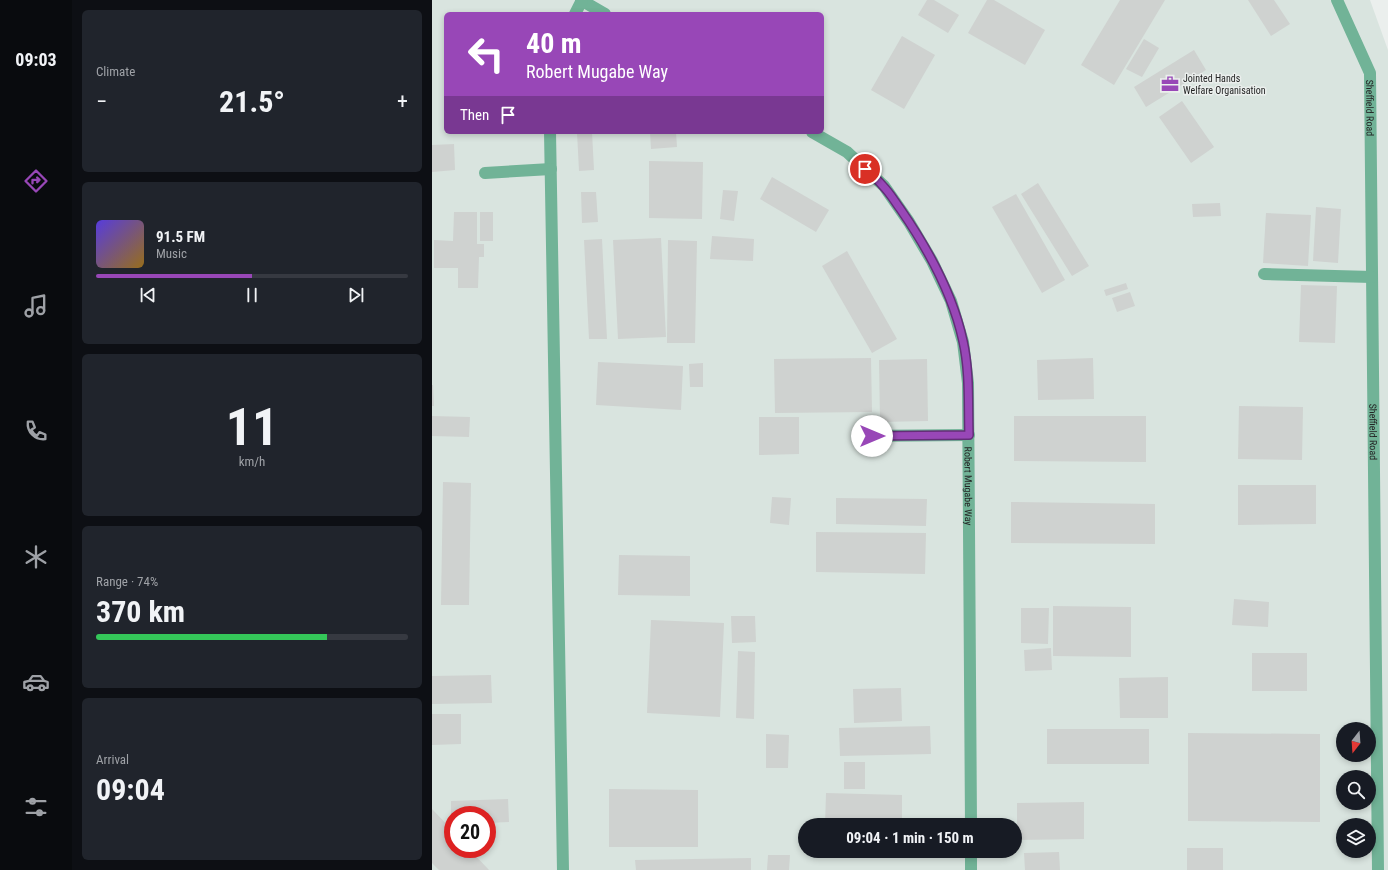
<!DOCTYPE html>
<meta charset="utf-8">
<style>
:root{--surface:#171b24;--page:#20242c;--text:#f1f3f6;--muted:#9ea1a6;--line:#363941;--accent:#9847b7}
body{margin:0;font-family:"Roboto Condensed",sans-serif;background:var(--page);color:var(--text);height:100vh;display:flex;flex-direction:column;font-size:15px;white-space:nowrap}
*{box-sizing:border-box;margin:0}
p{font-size:13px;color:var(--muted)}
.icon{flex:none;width:22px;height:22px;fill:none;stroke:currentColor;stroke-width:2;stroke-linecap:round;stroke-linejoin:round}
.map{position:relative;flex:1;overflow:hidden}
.drawer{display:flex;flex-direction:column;gap:10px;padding:10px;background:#0d0f14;width:360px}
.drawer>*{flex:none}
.banner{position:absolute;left:12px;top:12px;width:380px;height:122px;border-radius:6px;box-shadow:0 2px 6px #0003;background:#9847b7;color:#fff;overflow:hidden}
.needle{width:26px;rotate:197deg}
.tools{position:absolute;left:904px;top:722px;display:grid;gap:8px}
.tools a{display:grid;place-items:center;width:40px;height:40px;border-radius:50%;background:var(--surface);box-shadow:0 2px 6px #0003;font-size:20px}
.speed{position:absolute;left:12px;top:806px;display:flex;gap:8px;font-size:20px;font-weight:700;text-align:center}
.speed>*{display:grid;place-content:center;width:52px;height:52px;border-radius:50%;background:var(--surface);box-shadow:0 2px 6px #0003;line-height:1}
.speed .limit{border:6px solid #d22;background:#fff;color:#111}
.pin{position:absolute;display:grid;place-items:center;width:34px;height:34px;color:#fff;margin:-17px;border:2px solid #fff;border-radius:50%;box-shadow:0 1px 4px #0007}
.me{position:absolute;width:44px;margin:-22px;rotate:90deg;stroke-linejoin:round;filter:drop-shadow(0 0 3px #0008)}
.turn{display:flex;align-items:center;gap:14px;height:84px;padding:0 16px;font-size:18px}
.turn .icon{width:52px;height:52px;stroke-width:2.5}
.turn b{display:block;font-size:28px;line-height:34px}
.then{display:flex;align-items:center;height:38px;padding:0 16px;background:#0003;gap:8px;font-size:15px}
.big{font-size:30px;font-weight:700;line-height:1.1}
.drawer .widget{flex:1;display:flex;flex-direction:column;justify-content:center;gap:6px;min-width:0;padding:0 14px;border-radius:6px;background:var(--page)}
.drawer .dial{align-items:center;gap:0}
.dial b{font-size:52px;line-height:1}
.song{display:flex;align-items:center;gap:12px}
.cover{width:48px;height:48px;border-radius:6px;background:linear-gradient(135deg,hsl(250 70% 55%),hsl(40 70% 35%))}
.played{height:4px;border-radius:2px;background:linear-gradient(90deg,var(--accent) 50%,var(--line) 50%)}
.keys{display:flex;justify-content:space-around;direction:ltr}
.heat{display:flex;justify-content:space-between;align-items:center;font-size:22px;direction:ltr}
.charge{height:6px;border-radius:3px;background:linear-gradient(90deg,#34c759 74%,var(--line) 0)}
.trip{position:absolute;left:366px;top:818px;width:224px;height:40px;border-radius:20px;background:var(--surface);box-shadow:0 2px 6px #0003;font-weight:700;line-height:40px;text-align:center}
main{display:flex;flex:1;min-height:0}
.tabs{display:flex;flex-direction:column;width:72px;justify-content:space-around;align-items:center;background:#090b0e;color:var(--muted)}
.tabs .icon{width:28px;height:28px}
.tabs .current{color:var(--accent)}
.tabs b{font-size:18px;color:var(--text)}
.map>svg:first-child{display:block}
.built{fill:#d9e4df;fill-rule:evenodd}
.building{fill:#cfd2d0}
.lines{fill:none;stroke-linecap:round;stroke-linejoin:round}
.minor{stroke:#71b397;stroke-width:12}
.route-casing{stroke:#632e77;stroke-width:10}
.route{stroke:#9847b7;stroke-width:7}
.labels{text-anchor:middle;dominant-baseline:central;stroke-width:3;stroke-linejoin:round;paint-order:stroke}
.poi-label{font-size:10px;fill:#242525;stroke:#ebefed;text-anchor:start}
.street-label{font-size:10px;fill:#242525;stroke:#ebefed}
</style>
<main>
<nav class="tabs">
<b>09:03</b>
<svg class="icon current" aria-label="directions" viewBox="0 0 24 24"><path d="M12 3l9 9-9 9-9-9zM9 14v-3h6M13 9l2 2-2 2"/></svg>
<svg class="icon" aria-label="music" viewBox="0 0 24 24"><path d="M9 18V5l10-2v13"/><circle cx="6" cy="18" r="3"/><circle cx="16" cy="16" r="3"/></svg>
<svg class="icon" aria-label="phone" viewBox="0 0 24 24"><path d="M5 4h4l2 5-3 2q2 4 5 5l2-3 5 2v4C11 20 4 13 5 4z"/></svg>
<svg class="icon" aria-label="climate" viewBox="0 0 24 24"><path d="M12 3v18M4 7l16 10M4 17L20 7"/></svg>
<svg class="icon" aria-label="car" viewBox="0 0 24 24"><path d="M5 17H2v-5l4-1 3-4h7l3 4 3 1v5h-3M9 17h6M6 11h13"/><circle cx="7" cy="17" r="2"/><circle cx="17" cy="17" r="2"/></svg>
<svg class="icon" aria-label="filters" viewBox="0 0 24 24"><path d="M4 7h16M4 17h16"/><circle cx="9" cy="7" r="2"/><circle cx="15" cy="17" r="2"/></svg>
</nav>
<section class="drawer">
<div class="widget"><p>Climate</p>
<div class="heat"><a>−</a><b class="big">21.5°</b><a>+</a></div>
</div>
<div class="widget">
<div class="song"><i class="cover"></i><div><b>91.5 FM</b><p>Music</p></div></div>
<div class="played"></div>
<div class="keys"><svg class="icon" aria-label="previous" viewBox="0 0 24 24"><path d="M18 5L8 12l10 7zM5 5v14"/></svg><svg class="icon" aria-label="pause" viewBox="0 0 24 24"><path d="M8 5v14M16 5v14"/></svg><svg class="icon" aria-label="next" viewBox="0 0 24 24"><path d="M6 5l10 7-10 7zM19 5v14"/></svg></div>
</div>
<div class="widget dial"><b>11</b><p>km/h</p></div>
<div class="widget"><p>Range · 74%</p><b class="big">370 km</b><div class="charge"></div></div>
<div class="widget"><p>Arrival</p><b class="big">09:04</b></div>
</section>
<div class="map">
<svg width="956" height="870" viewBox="0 0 956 870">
<rect width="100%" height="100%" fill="#ebefed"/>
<!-- built -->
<path class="built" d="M0 0H938L956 50V870H0ZM14 14H390V132H14ZM911 729H937V755H911ZM911 777H937V803H911ZM21 815H55V849H21ZM373 825H583V851H373ZM911 825H937V851H911Z"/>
<!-- building -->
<g class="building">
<path d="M495 0H502L527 15 516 33 486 15Z"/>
<path d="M555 0H562L613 30 593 65 536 33Z"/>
<path d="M688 0H733L682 85 649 65Z"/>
<path d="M816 0H842L858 24 839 36Z"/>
<path d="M470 36 503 55 472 109 439 90Z"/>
<path d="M712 39 727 48 710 77 694 69Z"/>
<path d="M762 50 774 70 714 107 702 87Z"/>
<path d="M750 101 782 147 759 163 727 117Z"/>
<path d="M145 132H160L162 170 147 171Z"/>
<path d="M218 132H244L245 147 219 149Z"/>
<path d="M22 144 23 170 0 172V145Z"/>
<path d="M217 161 271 162 270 219 217 218Z"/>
<path d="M340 177 397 210 384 232 328 199Z"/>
<path d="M606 183 657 266 640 276 589 194Z"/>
<path d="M291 190 306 191 302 221 288 219Z"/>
<path d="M149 192H164L166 222 150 223Z"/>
<path d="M584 194 633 280 610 293 560 207Z"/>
<path d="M788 203 789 216 761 217 760 204Z"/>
<path d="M884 207 909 209 906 263 881 261Z"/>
<path d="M22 212H45V244H52V257H47L46 288H26V268H2V240L21 241Z"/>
<rect x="48" y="212" width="13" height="29"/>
<path d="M834 213 879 215 876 266 831 263Z"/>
<path d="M280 236 322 239 321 261 278 259Z"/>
<path d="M229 238 234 337 186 339 181 240Z"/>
<path d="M170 239 175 339H157L152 240Z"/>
<path d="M236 240 265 241 263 343H235Z"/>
<path d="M415 251 465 339 440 353 390 266Z"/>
<path d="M694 283 696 289 674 296 672 290Z"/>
<path d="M869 285 905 286 903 343 867 342Z"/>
<path d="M698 292 703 306 685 312 680 298Z"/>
<path d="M439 358 440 412 343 413 342 359Z"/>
<path d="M661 358 662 399 606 400 605 360Z"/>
<path d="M495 359 496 421 448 422 447 360Z"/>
<path d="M166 362 251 366 249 410 164 405Z"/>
<path d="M271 363V387H258L257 364Z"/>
<path d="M0 385H1L2 406H0Z"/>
<path d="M807 406 871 407 870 460 806 459Z"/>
<path d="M0 416 38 417 37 437 0 436Z"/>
<path d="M582 416H714V462L582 461Z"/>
<path d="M327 417H367V454L327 455Z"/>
<path d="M11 482 39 483 37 605H9Z"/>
<path d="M806 485H884V524L806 525Z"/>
<path d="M340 497 359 498 357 525 338 523Z"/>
<path d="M404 498 495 499 494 526 404 524Z"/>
<path d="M579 502 723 504V544L579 543Z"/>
<path d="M384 532 494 533 493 574 384 572Z"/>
<path d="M187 555 258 556V596L186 595Z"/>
<path d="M802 599 837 602 836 627 800 625Z"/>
<path d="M621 606 699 607V657L621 656Z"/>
<path d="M589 608H617L616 644 589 643Z"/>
<path d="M299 616H323L324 642 300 643Z"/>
<path d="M219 620 292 623 288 717 215 713Z"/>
<path d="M619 648 620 670 593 671 592 650Z"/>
<path d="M306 651 323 652 322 719 304 718Z"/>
<rect x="820" y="653" width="55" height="38"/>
<path d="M59 675 60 703 0 704V676Z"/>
<path d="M736 677V718H688L687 678Z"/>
<path d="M469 688 470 721 422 723 421 689Z"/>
<path d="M0 714H29V744L0 745Z"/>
<path d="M498 726 499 754 408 756 407 728Z"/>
<rect x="615" y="729" width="102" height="35"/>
<path d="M756 733 888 734V822L756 821Z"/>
<path d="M334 734 357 735 356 768H334Z"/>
<rect x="412" y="762" width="21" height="27"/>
<path d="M177 789 266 790V847H177Z"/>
<path d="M394 793 470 795V825H393Z"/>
<path d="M76 799 77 822 55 823V815H21V823H19V801Z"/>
<path d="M652 802V839L585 840V803Z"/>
<path d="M0 809 21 831V849H37L57 870H7L0 863Z"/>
<rect x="755" y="848" width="36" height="22"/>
<path d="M627 852 628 870H593L592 853Z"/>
<path d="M336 855H358L357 870H335Z"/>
<path d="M319 858V870H204L203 860Z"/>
</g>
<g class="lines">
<!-- minor -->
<g class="minor">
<path d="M149 0 173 14"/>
<path id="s1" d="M905 0 938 73 946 870"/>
<path d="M143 14 150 0"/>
<path d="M118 132 131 870"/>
<path id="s2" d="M380 132 415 152 452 186 477 222 500 261 519 301 531 342 536 383 539 825"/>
<path d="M53 173 119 169"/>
<path d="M832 274 940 277"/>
<path d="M428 436 537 435"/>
<path d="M539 851V870"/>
</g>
</g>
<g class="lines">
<!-- route casing -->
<g class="route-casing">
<path id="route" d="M433 169C439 174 446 180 451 186 458 193 463 202 469 210 496 249 521 295 531 341 538 372 536 404 537 435L440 436"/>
</g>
<!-- route -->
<use href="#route" class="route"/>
</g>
<!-- icons -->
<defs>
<g id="office-bare" transform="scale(1.38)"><path d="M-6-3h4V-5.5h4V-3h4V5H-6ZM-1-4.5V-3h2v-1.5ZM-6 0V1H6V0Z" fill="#9847b7" stroke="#ebefed" stroke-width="2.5" paint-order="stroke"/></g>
</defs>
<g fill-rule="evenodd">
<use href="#office-bare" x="738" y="84"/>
</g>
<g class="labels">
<!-- poi labels -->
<g class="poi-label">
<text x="751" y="78">Jointed Hands<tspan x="751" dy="12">Welfare Organisation</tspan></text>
</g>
<!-- street labels -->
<g class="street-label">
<text stroke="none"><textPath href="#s1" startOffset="115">Sheffield Road</textPath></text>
<text stroke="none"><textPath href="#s1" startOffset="439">Sheffield Road</textPath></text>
<text stroke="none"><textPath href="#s2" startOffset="411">Robert Mugabe Way</textPath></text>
</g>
</g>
</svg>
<div class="tools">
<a><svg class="needle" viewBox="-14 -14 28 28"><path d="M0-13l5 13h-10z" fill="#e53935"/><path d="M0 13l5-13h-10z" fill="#9ea1a6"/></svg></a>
<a><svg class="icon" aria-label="search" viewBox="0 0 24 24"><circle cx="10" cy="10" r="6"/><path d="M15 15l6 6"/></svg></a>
<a><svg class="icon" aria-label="layers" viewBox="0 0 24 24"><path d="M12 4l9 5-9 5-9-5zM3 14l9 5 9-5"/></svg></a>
</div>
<div class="speed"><div class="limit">20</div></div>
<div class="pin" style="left:433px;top:169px;background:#d93025"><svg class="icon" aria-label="arrive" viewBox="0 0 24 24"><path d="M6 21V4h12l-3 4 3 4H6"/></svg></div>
<svg class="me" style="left:440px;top:436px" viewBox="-20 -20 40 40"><circle r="19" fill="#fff"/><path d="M0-13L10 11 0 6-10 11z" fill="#9847b7"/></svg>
<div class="trip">09:04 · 1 min · 150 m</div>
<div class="banner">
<div class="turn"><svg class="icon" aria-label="left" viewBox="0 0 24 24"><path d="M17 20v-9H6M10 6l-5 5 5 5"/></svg><div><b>40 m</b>Robert Mugabe Way</div></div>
<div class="then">Then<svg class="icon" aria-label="arrive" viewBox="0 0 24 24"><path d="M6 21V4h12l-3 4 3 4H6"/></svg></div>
</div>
</div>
</main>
